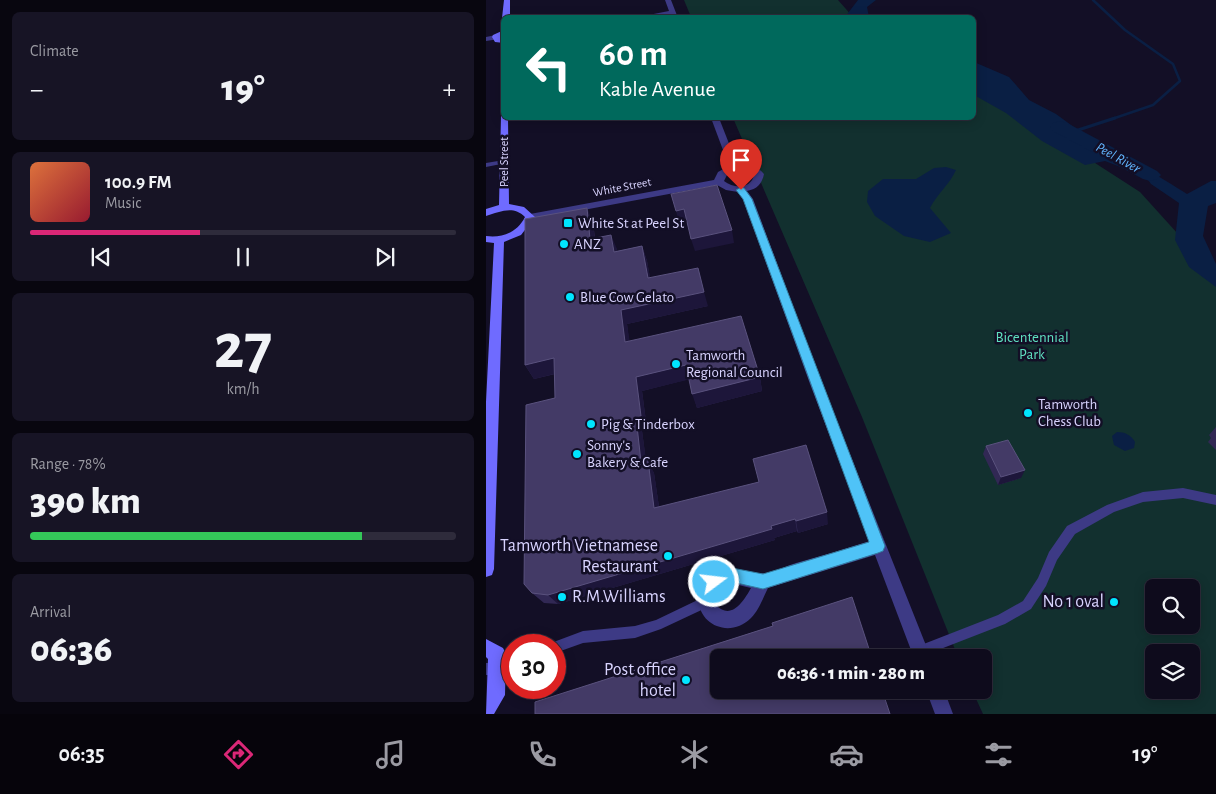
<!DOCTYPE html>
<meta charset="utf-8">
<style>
:root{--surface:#0e0b1c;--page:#171425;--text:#f1f3f6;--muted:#9b9ba3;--line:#2e2b3b;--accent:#db2777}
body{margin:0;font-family:"Alegreya Sans",sans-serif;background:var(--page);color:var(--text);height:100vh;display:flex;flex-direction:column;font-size:19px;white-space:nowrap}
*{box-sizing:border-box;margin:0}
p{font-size:16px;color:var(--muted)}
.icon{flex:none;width:28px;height:28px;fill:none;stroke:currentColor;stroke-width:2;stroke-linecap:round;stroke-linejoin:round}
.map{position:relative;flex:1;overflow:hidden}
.side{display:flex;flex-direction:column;gap:12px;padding:12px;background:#08060f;width:486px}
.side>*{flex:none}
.guide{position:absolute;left:15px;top:15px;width:475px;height:105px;border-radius:8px;box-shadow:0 2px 12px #0003,0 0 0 1px var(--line);background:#00695c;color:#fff;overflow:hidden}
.tools{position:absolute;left:659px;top:579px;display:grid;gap:10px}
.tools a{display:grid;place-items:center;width:55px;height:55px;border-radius:8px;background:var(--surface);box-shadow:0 2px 12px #0003,0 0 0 1px var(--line);font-size:25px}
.speed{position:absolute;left:15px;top:634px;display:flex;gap:10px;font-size:25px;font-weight:700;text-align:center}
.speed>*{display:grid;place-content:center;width:65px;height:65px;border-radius:50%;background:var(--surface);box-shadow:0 2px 12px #0003,0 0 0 1px var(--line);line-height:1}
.speed .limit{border:8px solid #d22;background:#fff;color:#111}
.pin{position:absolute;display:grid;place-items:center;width:42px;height:42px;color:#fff;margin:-51px -21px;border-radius:50% 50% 50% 0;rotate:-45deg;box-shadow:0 0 5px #0007}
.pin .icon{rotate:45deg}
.me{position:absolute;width:55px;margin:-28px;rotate:75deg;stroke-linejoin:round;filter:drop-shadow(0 0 4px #0008)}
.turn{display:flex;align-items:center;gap:18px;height:105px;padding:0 15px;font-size:22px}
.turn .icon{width:65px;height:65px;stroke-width:2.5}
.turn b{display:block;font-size:35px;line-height:42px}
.big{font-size:38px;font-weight:800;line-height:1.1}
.side .tile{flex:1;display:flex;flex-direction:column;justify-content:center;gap:8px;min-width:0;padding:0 18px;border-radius:8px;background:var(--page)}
.side .dial{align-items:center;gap:0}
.dial b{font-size:65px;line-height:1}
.song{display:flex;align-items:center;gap:15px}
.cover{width:60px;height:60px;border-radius:8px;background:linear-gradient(135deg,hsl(20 70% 55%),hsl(350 70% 35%))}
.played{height:5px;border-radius:2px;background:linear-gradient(90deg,var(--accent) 40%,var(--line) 40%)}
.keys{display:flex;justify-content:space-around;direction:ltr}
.heat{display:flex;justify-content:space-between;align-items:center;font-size:28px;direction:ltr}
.charge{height:8px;border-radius:4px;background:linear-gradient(90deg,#34c759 78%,var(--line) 0)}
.trip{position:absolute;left:224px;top:649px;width:282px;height:50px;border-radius:8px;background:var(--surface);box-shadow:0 2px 12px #0003,0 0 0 1px var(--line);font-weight:800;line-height:50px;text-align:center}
.tabs{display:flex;height:80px;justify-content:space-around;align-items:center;background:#06040b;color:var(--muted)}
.tabs .icon{width:35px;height:35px}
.tabs .active{color:var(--accent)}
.tabs b{font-size:22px;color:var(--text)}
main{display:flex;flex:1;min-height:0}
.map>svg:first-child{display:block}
.green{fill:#12302f;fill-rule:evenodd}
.water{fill:#0a1f44}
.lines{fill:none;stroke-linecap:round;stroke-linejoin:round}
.stream-far1{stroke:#0a1f44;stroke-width:2.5}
.stream{stroke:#0a1f44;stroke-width:3}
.river{fill:#0a1f44;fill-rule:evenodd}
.service{fill:#3d3a85;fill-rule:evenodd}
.minor{fill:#3d3a85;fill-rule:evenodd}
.secondary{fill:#6f6bff;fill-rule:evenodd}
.wall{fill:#312854}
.shaded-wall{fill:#1d163a}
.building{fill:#433a66;stroke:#5a527e}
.route{fill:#4fc3f7;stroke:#337fa1}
.poi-dot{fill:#00e5ff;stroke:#130f26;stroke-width:2}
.labels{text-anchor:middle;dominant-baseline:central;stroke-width:5;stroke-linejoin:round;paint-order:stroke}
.far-street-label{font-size:12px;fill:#d9d4ff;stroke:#130f26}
.far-water-label{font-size:14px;font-style:italic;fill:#62b6ff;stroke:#130f26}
.poi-label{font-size:15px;fill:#d9d4ff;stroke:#130f26;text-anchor:start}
.park-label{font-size:15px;fill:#5fe0c0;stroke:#130f26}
.near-poi-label{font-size:18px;fill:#d9d4ff;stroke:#130f26;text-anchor:end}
</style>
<main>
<section class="side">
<div class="tile"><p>Climate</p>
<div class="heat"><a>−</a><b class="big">19°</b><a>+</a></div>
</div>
<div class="tile">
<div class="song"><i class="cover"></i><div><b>100.9 FM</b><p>Music</p></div></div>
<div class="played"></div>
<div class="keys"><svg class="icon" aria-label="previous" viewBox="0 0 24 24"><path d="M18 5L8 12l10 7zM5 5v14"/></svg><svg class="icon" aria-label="pause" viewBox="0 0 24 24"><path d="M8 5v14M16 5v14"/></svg><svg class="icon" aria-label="next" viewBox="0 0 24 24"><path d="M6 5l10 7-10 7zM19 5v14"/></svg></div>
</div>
<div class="tile dial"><b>27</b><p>km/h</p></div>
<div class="tile"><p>Range · 78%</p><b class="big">390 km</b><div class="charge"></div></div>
<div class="tile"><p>Arrival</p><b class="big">06:36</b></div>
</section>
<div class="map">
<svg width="730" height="714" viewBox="0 0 730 714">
<rect width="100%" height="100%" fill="#130f26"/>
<!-- green -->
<g class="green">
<path d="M198 0H352L367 17H205Z"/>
<path d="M488 85 654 192 730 276V714H497L486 690H498V658L472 657 376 417 247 118H488ZM668 588H705V625H668ZM668 652H705V690H668Z"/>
</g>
<!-- water -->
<g class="water">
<path d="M372 0H390L381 7 383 17H359Z"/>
<path d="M488 62 523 77 543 100 570 114 600 136 617 156C649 160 674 177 701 194L725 181H730V203L722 206 717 236 730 264V287L703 267 689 240 693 203 665 184 660 177 619 161 599 165 556 141 520 113 488 95Z"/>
<path d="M460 167 470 170C464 184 451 194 444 208L465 233 444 242 418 236 389 216 381 202 382 191 397 179H430L448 168Z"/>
<path d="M631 432C639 432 645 435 649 442L648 448 639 451 628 445 626 436Z"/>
</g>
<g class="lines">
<!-- stream-far1 -->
<path class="stream-far1" d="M607 0 639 30 687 64 694 81 667 105 626 119"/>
<!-- stream -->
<path class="stream" d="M586 132 629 118"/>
<!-- river -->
<path class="river" d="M574 121 581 123 671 171 675 175 671 179 664 181 657 179 567 131 564 127 567 123Z"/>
<!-- service -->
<g class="service">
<path d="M18 160 21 162 20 163 0 167V163Z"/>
<path d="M697 488 730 495V505L697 498 657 502 628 512 589 534 571 560 560 586 545 609 519 624 434 657 430 655 428 651 430 647 512 615 537 601 552 578 563 552 581 526 621 505 657 492Z"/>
<path d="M220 596 224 598 226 602 224 606 175 629 149 638 97 643 69 653V645H64L65 643 97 631 149 626 170 620Z"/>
<path d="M26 658V670L10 675H0V663H10Z"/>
</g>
<!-- minor -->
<g class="minor">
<path d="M179 0H185L192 18H185V15L147 18 183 11Z"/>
<path d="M10 35 14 37 13 39 0 41V37Z"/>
<path d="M225 118H233L251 164C263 163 270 165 278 174 276 184 271 189 261 191L267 199 336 384 445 658H428L389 555 282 588C277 598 273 610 265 618 241 642 202 620 216 587 219 581 222 576 229 573 250 562 261 576 281 573 291 571 300 566 310 563 335 556 359 549 384 541L324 384 257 199 252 192 240 190 231 185 44 220 39 217 44 214 228 180 232 172 243 166ZM259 169 268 175C265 189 248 189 238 181L242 173ZM248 584 265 588C258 601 245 621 230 605V593L239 585Z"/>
<path d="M440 690H458L467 714H449Z"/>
</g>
<!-- secondary -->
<g class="secondary">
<path d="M18 0H24V18H18V19L16 18Z"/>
<path d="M18 30V35L14 38 18 39V43L9 42 6 37 7 35Z"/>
<path d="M15 116 22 118 23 204 38 207 49 217 35 235 18 242 8 569 6 575 0 577V402L8 243 0 242V236C16 238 31 233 39 217 27 205 14 212 0 216V209L13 205Z"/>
<path d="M0 639 17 648 20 654 19 695 8 714H0L2 659 0 657Z"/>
</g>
</g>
<!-- wall -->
<g class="wall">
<path d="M107 222 109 238 131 249V251L156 246 161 261 164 278 222 306 141 324 143 341 274 377 276 391 211 408 203 379 156 391 161 429 156 431 160 461 168 473 173 507 342 524 312 533 311 531 288 538 289 540 72 604 58 603 46 593 69 398V374L48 379 39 365Z"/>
<path d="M730 427V450L722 442 725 438 723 435Z"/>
<path d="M500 446 535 478 512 485 497 454Z"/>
</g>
<!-- shaded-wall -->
<g class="shaded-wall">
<path d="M101 208 107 222 110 253 104 239Z"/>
<path d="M198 209 201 222 193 223 190 211Z"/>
<path d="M246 230 248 243 209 251 205 239Z"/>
<path d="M125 235 131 249 133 267 128 252Z"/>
<path d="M156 246 161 261 167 293 162 278Z"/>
<path d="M218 292 222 306 141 324 146 356 139 342 135 310Z"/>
<path d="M68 358 76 372 48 379 39 365Z"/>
<path d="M200 365 205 379 156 391 161 429 156 431 162 474 155 462 150 417V377Z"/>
<path d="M274 377 276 391 211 408 206 394Z"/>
<path d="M162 460 168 473 175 520 168 508Z"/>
<path d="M539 470 535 478 512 485 515 477Z"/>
<path d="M341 512 342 524 312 533 310 521Z"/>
<path d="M309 519 311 531 288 538 289 540 72 604 62 595Z"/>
</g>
<!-- building -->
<g class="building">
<path d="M231 185 246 230 205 239 198 209 190 211 185 194Z"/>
<path d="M101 208 104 239 125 235 128 252 156 246 162 278 212 268 218 292 135 310 139 342 255 316 274 377 206 394 200 365 150 377 155 416 150 417 155 462 162 460 168 508 273 482 267 459 320 445 341 512 310 521 309 519 285 526 286 529 62 595 46 593 38 584 40 405 69 398 68 358 39 365V219Z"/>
<path d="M522 440 539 470 515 477 500 446Z"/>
<path d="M366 597 386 658H232V690H396L404 714H49V702L287 626 286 623Z"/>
</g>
<!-- route -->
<path class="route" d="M255 187 258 188 266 199 399 546 397 551 392 553 277 589 246 582 228 590 223 588 221 582 223 577 236 570 246 568 277 574 383 542 257 199 250 190Z"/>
<!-- markers -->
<g class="poi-dot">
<rect x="77" y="218" width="10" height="10" rx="2.5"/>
<circle cx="78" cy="244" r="5"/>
<circle cx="84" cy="297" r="5"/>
<circle cx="190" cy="364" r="5"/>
<circle cx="542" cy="413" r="5"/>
<circle cx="105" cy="424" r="5"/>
<circle cx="91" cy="454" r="5"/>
<circle cx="182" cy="556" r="5"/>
<circle cx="76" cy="597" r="5"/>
<circle cx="628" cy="602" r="5"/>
<circle cx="200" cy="680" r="5"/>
</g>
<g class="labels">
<!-- far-street labels -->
<g class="far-street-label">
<text transform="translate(18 162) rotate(-90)">Peel Street</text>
<text transform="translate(136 187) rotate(-11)">White Street</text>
</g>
<!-- far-water labels -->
<g class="far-water-label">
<text transform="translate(632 158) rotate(29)">Peel River</text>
</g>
<!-- poi labels -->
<g class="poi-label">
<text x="92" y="223">White St at Peel St</text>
<text x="88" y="244">ANZ</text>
<text x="94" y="297">Blue Cow Gelato</text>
<text x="200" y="355">Tamworth<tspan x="200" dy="17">Regional Council</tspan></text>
<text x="552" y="404">Tamworth<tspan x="552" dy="17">Chess Club</tspan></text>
<text x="115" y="424">Pig &amp; Tinderbox</text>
<text x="101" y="445">Sonny's<tspan x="101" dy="17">Bakery &amp; Cafe</tspan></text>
</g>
<!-- park labels -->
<g class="park-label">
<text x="546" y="337">Bicentennial<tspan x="546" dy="17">Park</tspan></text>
</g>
<!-- near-poi labels -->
<g class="near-poi-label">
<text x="172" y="546">Tamworth Vietnamese<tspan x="172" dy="21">Restaurant</tspan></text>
<text x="86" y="597" text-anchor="start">R.M.Williams</text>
<text x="618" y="602">No 1 oval</text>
<text x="190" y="670">Post office<tspan x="190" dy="21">hotel</tspan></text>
</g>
</g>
</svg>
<div class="tools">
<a><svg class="icon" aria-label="search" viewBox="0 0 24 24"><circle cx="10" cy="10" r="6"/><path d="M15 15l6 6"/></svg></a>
<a><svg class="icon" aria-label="layers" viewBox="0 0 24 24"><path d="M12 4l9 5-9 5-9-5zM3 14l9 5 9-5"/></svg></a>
</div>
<div class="speed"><div class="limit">30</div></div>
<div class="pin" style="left:255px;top:190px;background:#d93025"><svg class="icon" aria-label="arrive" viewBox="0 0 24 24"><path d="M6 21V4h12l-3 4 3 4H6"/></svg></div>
<svg class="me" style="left:228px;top:582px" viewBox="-20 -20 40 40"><circle r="17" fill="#4fc3f7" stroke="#fff" stroke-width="3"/><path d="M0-11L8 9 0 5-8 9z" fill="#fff"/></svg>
<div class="trip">06:36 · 1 min · 280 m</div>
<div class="guide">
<div class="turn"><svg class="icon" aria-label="left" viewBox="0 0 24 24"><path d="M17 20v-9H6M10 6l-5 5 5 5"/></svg><div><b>60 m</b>Kable Avenue</div></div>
</div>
</div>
</main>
<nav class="tabs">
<b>06:35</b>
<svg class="icon active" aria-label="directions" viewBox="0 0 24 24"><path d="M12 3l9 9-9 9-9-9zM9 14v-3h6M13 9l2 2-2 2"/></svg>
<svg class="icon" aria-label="music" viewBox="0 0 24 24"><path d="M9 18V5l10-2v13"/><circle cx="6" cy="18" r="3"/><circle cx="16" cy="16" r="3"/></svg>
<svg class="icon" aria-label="phone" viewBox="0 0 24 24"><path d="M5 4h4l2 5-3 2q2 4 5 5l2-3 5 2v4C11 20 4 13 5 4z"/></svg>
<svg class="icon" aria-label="climate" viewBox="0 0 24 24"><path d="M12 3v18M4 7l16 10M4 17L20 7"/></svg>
<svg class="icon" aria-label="car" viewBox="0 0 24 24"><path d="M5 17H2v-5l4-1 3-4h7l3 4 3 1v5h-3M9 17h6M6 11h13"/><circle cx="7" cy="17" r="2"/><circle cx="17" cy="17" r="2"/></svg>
<svg class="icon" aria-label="filters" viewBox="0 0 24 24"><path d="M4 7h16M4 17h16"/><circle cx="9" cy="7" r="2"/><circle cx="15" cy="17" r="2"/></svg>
<b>19°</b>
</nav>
